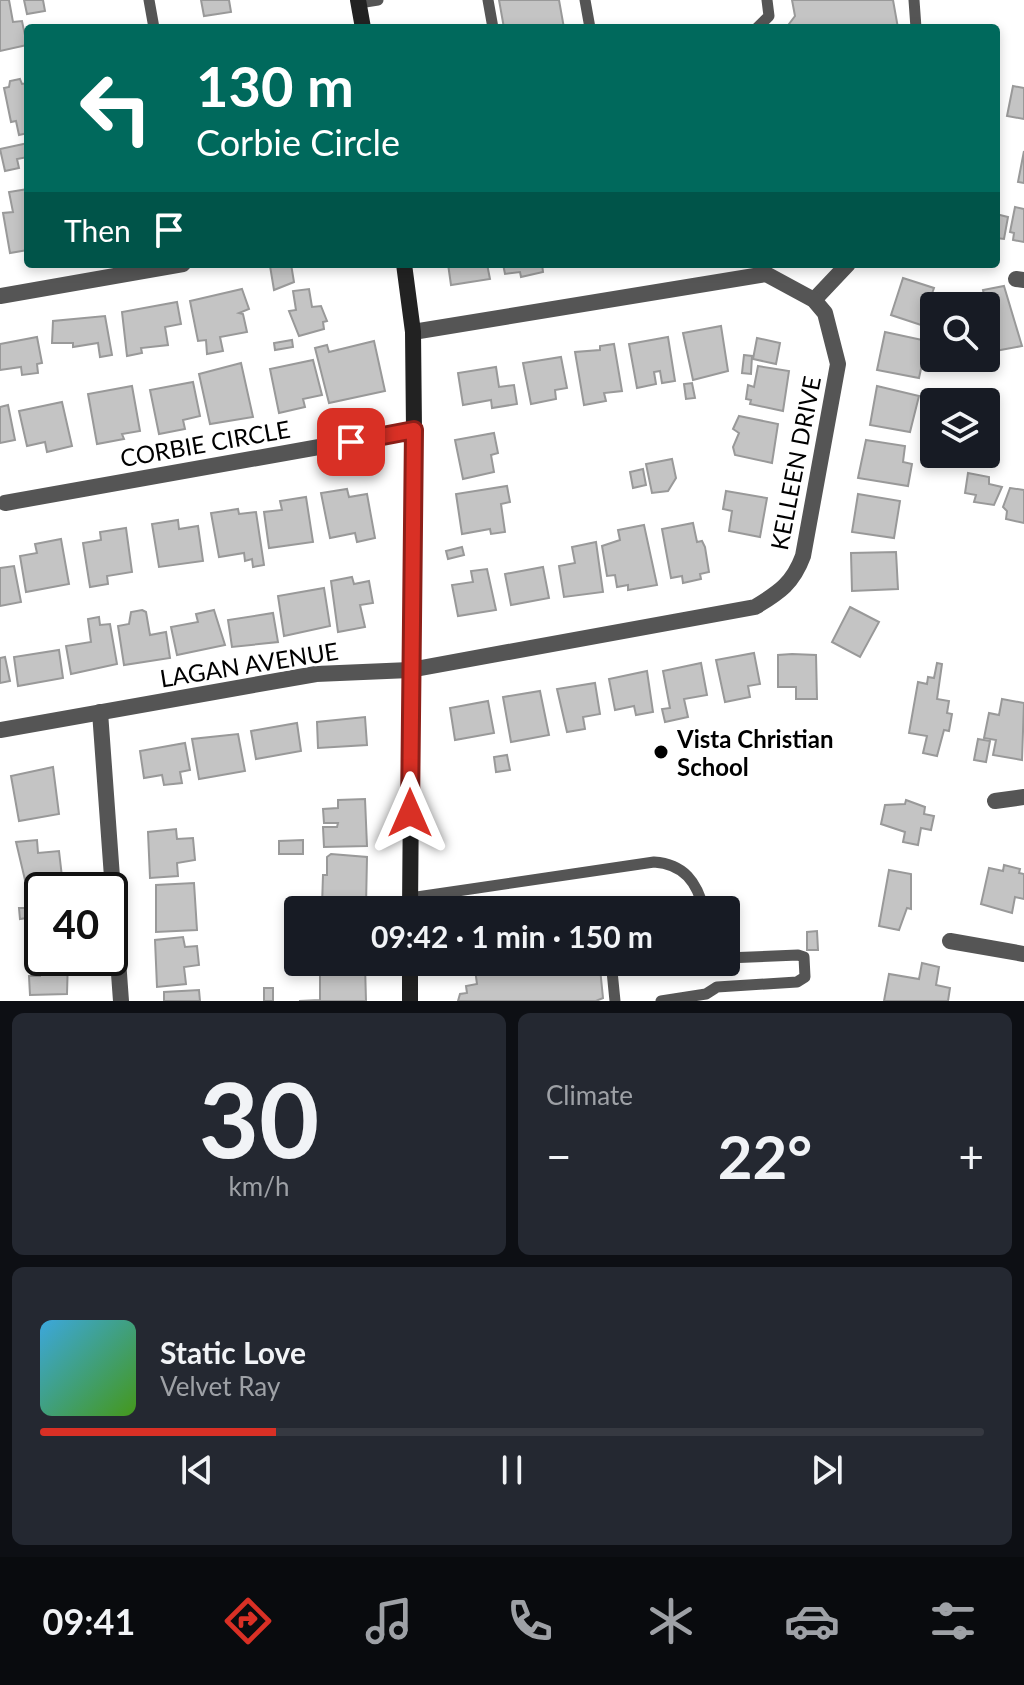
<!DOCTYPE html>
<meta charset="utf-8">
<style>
:root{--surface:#171b24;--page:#242831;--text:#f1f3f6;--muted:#9ea1a6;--line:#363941;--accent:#d93025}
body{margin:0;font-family:Lato,sans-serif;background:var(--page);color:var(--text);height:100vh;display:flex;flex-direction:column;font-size:30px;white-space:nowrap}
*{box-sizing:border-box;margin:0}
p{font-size:26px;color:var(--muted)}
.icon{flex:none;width:44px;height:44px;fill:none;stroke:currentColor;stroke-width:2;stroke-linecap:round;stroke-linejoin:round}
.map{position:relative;height:1001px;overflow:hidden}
.side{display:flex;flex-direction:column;gap:12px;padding:12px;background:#0d0f14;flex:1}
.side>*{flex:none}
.top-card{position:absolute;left:24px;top:24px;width:976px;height:244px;border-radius:8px;box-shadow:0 4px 12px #0003;background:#00695c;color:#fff;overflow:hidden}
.controls{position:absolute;left:920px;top:292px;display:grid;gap:16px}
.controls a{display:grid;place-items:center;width:80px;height:80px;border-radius:8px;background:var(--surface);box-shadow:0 4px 12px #0003;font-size:40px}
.speed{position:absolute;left:24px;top:872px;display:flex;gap:16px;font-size:40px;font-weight:700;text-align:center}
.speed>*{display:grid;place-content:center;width:104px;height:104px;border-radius:50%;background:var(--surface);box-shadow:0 4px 12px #0003;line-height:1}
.speed .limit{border:4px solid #111;border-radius:12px;background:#fff;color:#111}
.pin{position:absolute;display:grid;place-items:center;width:68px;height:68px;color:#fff;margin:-34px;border-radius:16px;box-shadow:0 4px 12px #0006}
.me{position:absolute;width:88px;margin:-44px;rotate:0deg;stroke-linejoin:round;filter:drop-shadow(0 0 6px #0008)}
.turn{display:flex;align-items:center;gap:28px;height:168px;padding:0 40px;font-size:36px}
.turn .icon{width:104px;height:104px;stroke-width:2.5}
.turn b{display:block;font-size:56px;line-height:68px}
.then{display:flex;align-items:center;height:76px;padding:0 40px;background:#0003;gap:16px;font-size:30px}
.big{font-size:60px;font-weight:700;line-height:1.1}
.side .tile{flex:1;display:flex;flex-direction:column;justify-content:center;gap:12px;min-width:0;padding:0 28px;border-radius:12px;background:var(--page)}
.side .dial{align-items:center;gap:0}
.dial b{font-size:104px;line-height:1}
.song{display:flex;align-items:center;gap:24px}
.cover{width:96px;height:96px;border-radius:12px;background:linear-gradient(135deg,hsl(200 70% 55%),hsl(100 70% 35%))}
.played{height:8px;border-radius:4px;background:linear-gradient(90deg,var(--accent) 25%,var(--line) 25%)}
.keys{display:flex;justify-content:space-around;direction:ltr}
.heat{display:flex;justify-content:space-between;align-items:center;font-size:44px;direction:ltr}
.side .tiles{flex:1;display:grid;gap:12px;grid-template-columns:1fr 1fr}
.tile:last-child{grid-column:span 2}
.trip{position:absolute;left:284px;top:896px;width:456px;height:80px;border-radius:8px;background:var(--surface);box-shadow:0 4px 12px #0003;font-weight:700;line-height:80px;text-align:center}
.tabs{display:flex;height:128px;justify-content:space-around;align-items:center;background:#090b0e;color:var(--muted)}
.tabs .icon{width:56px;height:56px}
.tabs .selected{color:var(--accent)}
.tabs b{font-size:36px;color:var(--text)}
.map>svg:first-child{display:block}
.building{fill:#c4c4c4;stroke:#999;stroke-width:2}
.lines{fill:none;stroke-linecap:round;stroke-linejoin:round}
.lane{stroke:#555;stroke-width:11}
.street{stroke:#555;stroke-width:16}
.secondary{stroke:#222;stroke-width:16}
.route-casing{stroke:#8d1f18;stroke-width:20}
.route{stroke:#d93025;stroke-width:14}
.poi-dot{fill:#000;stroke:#fff;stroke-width:3}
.labels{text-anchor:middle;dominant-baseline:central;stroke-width:6;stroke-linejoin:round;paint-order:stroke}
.street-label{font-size:24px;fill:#000;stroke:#fff}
.poi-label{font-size:24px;font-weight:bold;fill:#000;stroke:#fff;text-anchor:start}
</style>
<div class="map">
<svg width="1024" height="1001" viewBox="0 0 1024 1001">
<rect width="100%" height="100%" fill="#fff"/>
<!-- building -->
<g class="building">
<path d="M0 0H9L13 22 22 21 27 45 0 51Z"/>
<path d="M24 0H43L45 11 27 14Z"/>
<path d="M201 0H229L231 12 204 16Z"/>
<path d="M499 0H559L564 28H504Z"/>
<path d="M792 0H893L898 28H786L795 16Z"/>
<path d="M20 79 22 84 28 83V133L19 135 16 121 11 122 4 88 9 87 10 81Z"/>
<path d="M1013 86 1024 88V119L1007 116Z"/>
<path d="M28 143V157L17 159 19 168 5 171 0 149Z"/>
<path d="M1024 151V183L1018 182Z"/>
<path d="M28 189V250L10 253 3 213 13 212 9 192Z"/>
<path d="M1015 207 1024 209V242L1013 240 1014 233 1010 232Z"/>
<path d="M996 214 1008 217 1004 239 996 238Z"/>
<path d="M291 264 294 282 274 290 270 266Z"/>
<path d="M448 264H487L490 279 451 285Z"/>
<path d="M503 264H542L543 272 521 277 520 272 505 274Z"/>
<path d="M903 278 934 288 921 325 891 315Z"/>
<path d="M1004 286 1022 346 995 351 983 290Z"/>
<path d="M242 289 249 309 239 313 243 314 247 332 220 337 223 351 207 354 206 340 198 341 190 301Z"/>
<path d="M309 289 312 307 321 306 327 321 323 322 324 329 299 336 289 311 296 310 293 291Z"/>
<path d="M177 302 181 324 165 327 168 345 141 348 142 353 127 356 122 312Z"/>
<path d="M105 316 112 355 100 357 98 343 73 347V343H52L53 321Z"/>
<path d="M721 326 728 371 693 380 683 333Z"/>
<path d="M885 332 927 341 919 378 877 370Z"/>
<path d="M37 337 42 363 37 364 38 373 22 375 21 367 0 370V344Z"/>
<path d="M668 337 675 381 662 383 660 371 654 372 656 384 637 388 629 344Z"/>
<path d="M757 338 780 343 776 364 753 359Z"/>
<path d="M292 340 293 347 275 350 274 343Z"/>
<path d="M374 341 385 391 329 403 315 348 327 345 329 352Z"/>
<path d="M614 344 622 391 604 393 606 401 584 405 575 352 600 350V346Z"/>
<path d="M744 355 752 356 751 374 742 373Z"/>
<path d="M561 357 567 388 555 390 556 399 531 404 523 363Z"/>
<path d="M313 360 322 395 303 399 305 407 279 413 270 369Z"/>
<path d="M241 363 253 417 210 424 199 374Z"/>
<path d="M758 366 789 371 783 411 750 404 751 400 746 399 748 385 754 387Z"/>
<path d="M496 367 499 387 514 385 517 404 492 408 491 400 463 405 458 373Z"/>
<path d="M193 382 200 416 183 420 185 429 159 434 150 390Z"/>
<path d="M692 383 695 398 686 399 684 384Z"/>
<path d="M132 386 140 431 122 434 124 439 97 444 88 394Z"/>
<path d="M877 386 919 396 910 432 870 425Z"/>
<path d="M62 402 72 446 47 452 45 442 27 446 19 411Z"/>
<path d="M8 405 15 440 0 443V407Z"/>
<path d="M739 416 778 424 772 463 735 455 733 447 739 433 733 429Z"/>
<path d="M494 433 498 453 491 455 494 472 463 479 455 440Z"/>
<path d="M866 440 905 446 903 462 912 464 908 486 858 478Z"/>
<path d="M672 459 676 478 668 491 652 493 646 464Z"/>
<path d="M643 469 646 485 633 488 630 472Z"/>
<path d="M968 473 989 477V484L1002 487 994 505 974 502 976 495 965 493Z"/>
<path d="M507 486 510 502 501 504 505 532 491 534 490 529 462 534 456 494Z"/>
<path d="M1010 488 1024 490V523L1006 519 1007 511 1003 507Z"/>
<path d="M347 489 349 497 367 494 375 538 357 542 355 533 330 538 321 493Z"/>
<path d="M726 491 767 498 760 537 729 531 732 511 723 509Z"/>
<path d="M858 494 900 501 894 538 852 532Z"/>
<path d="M306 497 313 542 269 548 264 512 282 510 280 501Z"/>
<path d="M238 509 239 514 256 512 264 565 253 567 252 559 245 561 244 553 219 557 211 513Z"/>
<path d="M178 520 179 529 198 526 203 561 159 567 152 524Z"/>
<path d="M693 523 697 542 702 541 705 547 709 572 700 574 701 579 683 583 682 576 671 578 662 529Z"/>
<path d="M644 525 657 585 628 590V585L617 587 615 575 607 576 602 546 620 540 618 530Z"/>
<path d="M126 528 132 572 107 576 108 584 90 587 83 543 101 540 100 532Z"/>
<path d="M61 539 69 584 26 592 20 556 37 553 35 544Z"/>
<path d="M596 542 603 592 564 597 559 566 575 563 572 547Z"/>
<path d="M462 547 464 555 448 559 446 551Z"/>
<path d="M896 552 898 589 852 591 851 553Z"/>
<path d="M14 566 21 602 0 606V568Z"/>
<path d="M543 567 549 598 511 605 505 574Z"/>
<path d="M487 569 496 610 458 616 452 585 473 582 471 571Z"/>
<path d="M352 577 354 584 369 581 373 603 360 605 365 627 338 632 331 581Z"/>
<path d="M324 588 330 626 284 636 278 596Z"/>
<path d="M850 607 879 622 860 657 832 642Z"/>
<path d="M142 610 146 612 150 635 166 632 170 658 124 665 118 626 129 624 131 612Z"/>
<path d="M214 610 225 645 177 655 171 627 198 622 196 614Z"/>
<path d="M273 613 278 642 232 647 228 620Z"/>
<path d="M99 617 100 625 110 624 117 664 71 674 66 646 91 642 88 619Z"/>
<path d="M59 650 63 678 18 686 14 657Z"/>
<path d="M754 653 760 684 748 686 750 697 725 702 716 660Z"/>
<path d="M792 654 816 655 817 699H796V687H778V655Z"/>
<path d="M5 657 10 681 0 683V658Z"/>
<path d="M701 663 707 695 684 699 688 717 665 722 662 709 670 708 663 671Z"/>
<path d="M937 663 942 664 937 699 949 701 947 713 952 714 949 731 944 730 937 756 923 753 927 736 909 733 918 682 927 684 928 677 934 678Z"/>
<path d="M647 671 653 712 636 715 634 706 615 710 609 679Z"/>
<path d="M595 683 600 714 583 717 585 729 567 732 557 689Z"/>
<path d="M540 691 549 735 511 742 503 697Z"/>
<path d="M1002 699 1024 703 1022 760 993 755 996 740 984 738 989 713 999 715Z"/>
<path d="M488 701 494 733 455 740 450 708Z"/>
<path d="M365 717 367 745 318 748 317 722Z"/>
<path d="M297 723 301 751 256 759 251 731Z"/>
<path d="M238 734 245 771 199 779 192 739Z"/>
<path d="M978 739 990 741 986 762 974 760Z"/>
<path d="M185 743 190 770 180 772 182 783 164 785 162 775 144 778 140 751Z"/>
<path d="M507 755 510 770 496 772 494 757Z"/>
<path d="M53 767 59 814 19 821 11 776Z"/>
<path d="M365 799 367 846 324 847 323 827H337L338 823H324L323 809 338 808V800Z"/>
<path d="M906 800 925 807 924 814 934 816 931 830 921 828 918 845 903 842 905 832 881 824 885 805 905 804Z"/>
<path d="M176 829 177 839 193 838 195 860 177 863 178 876 150 878 148 832Z"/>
<path d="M37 840 38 853 59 851 62 877 35 882V879L25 880 16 842Z"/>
<path d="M303 840V854H279V841Z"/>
<path d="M331 854 367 857 366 906H322L323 875H327V857Z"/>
<path d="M1004 865 1020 869 1019 873 1024 874V899L1015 897 1012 913 981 904 989 868 1003 871Z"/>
<path d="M889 870 911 874V909L907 908 899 930 879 926Z"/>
<path d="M194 883 197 930 156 932V885Z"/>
<path d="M61 888 42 890V938L29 939 27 918 20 919 19 908H26L25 890Z"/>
<path d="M817 931 818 950H807V932Z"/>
<path d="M183 937 185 947 197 946 199 965 184 967 186 984 157 987 155 940Z"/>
<path d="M42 946V958H68L67 994 30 995 29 976H40Z"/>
<path d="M474 962H529L530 971 581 965 600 968 603 998 596 1001H458L460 994 467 993 466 986 477 984Z"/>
<path d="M922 963 939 967 936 985 950 988 948 1001H884L889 974 919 979Z"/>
<path d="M320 965H365L366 1001H299L320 1000Z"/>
<rect x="264" y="988" width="9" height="13"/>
<path d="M199 990 200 1001H164V992Z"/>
</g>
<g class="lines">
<!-- lane -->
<g class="lane">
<path d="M149 0 154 28"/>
<path d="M488 0 493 28"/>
<path d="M585 0 590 28"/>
<path d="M914 0 916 28"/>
<path d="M359 3 378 0"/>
<path d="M757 28 769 16 767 0"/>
<path d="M410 898 654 862C684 864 697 882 704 910"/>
<path d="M615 1001 612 971 615 965 627 962"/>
<path d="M661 1001 706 994 717 987 797 982 805 977 804 957 798 955 726 958"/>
</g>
<!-- street -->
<g class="street">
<path d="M1016 279 1024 280"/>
<path d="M0 296 183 264"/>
<path d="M814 300 848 264"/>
<path d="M5 503 414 430"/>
<path d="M100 712 121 1001"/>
<path d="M0 730 316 674 410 670 755 607C780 592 793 583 803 556L838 364 825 313 814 300 766 274 413 332"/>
<path d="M995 801 1024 797"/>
<path d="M950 941 1024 954"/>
</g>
<!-- secondary -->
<g class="secondary">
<path d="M358 0 363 28"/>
<path d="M404 264 413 332 414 430 410 910"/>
<path d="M410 1001V962"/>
</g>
</g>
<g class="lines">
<!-- route casing -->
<g class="route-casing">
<path id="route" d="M351 442 414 430 410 813"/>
</g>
<!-- route -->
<use href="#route" class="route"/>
</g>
<!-- markers -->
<circle class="poi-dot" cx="661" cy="752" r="8"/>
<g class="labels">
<!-- street labels -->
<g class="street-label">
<text transform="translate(205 443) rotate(-10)">CORBIE CIRCLE</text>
<text transform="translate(795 463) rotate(-79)">KELLEEN DRIVE</text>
<text transform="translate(249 664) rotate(-9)">LAGAN AVENUE</text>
</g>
<!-- poi labels -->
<g class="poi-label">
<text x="677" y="738">Vista Christian<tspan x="677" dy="28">School</tspan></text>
</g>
</g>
</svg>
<div class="controls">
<a><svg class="icon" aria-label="search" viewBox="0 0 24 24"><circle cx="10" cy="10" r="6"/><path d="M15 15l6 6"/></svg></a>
<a><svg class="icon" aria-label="layers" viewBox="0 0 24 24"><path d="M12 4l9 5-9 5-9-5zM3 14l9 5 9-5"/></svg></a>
</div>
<div class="speed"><div class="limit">40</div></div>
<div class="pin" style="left:351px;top:442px;background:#d93025"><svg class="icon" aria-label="arrive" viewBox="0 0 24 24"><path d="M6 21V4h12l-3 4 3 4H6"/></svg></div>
<svg class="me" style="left:410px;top:813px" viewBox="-20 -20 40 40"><path d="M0-17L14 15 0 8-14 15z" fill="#d93025" stroke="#fff" stroke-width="4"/></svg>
<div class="trip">09:42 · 1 min · 150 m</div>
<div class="top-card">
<div class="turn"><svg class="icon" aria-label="left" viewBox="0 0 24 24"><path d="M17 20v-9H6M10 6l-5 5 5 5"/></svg><div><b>130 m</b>Corbie Circle</div></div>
<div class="then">Then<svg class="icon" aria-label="arrive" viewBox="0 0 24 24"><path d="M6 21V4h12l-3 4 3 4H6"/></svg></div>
</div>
</div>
<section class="side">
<div class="tiles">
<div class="tile dial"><b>30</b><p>km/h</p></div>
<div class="tile"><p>Climate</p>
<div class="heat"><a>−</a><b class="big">22°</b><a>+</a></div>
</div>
<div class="tile">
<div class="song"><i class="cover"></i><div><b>Static Love</b><p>Velvet Ray</p></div></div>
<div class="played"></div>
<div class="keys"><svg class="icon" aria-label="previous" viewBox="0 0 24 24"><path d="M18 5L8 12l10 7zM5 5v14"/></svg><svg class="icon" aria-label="pause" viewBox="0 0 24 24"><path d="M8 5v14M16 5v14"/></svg><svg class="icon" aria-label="next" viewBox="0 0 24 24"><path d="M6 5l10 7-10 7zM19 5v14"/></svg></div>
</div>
</div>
</section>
<nav class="tabs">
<b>09:41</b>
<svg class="icon selected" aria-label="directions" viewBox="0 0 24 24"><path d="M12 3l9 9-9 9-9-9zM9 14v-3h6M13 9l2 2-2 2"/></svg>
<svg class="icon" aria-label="music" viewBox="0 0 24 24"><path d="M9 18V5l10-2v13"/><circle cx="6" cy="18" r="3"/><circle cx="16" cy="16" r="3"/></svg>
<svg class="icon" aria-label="phone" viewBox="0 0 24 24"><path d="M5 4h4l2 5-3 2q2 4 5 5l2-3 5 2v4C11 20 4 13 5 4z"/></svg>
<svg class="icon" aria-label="climate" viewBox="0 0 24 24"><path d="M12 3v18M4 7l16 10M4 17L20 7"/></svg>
<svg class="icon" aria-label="car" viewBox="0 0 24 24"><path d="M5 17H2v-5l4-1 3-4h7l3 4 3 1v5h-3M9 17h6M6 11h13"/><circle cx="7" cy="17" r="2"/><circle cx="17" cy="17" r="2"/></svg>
<svg class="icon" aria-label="filters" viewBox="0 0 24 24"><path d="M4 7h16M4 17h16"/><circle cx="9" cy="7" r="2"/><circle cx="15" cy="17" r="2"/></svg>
</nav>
